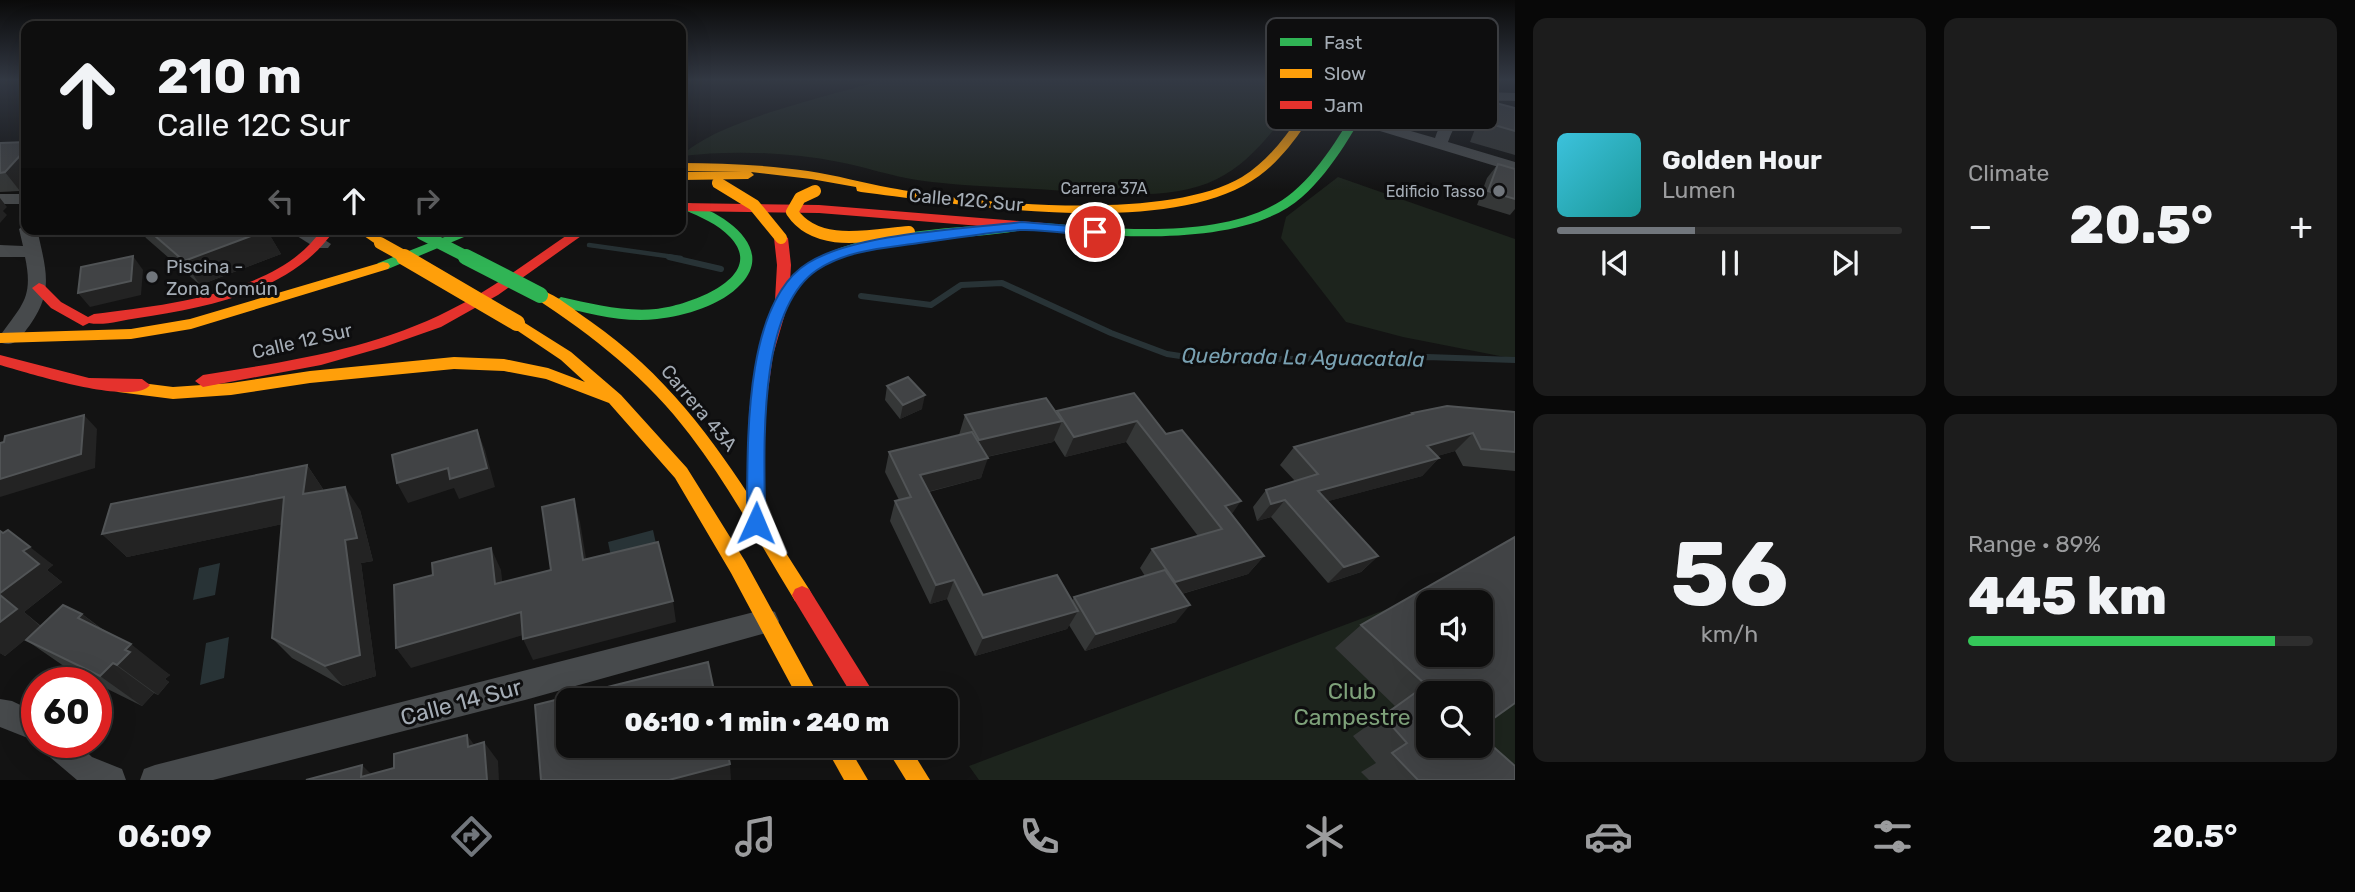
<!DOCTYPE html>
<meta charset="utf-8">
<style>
:root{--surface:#0e0e0e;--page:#1c1c1c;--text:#f1f3f6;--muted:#9b9c9e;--line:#2e2e2e;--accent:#71767c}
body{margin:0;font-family:Rubik,sans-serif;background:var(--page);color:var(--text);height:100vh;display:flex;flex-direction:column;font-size:26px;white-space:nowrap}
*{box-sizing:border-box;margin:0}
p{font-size:23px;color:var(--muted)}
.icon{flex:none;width:38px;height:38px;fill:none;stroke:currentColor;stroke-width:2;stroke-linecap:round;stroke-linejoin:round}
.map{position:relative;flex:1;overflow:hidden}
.side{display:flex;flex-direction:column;gap:18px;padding:18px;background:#080808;width:840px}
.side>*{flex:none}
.top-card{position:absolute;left:21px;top:21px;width:665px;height:214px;border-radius:14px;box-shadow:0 7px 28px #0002,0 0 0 2px var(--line);background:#0e0e0e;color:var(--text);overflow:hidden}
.controls{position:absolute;left:1416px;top:590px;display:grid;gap:14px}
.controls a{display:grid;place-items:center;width:77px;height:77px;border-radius:14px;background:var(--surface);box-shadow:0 7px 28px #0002,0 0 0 2px var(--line);font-size:35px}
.speed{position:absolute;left:21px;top:667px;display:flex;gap:14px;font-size:35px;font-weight:700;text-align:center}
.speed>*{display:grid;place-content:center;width:91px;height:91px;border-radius:50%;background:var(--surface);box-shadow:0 7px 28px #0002,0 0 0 2px var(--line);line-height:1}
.speed .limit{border:10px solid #d22;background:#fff;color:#111}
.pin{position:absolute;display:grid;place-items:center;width:60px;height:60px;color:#fff;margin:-30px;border:4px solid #fff;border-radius:50%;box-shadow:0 2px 7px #0007}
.me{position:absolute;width:77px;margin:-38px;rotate:1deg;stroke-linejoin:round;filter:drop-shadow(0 0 5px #0008)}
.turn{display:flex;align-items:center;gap:24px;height:147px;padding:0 21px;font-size:32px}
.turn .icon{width:91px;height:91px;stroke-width:2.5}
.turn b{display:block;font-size:49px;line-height:60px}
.lanes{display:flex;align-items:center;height:66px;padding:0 21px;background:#0003;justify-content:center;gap:35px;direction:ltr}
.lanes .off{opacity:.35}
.big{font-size:52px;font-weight:800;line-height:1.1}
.side .tile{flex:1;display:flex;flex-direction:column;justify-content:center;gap:10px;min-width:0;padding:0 24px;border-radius:14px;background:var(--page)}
.side .dial{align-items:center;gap:0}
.dial b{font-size:91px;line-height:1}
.song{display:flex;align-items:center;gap:21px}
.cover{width:84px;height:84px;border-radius:10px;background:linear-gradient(135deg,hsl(190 70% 55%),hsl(180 70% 35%))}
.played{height:7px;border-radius:4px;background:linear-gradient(90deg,var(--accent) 40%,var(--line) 40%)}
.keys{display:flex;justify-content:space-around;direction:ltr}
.heat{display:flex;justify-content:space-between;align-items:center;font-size:38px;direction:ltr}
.charge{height:10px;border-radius:5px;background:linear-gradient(90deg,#34c759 89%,var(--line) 0)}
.side .tiles{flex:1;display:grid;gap:18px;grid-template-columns:repeat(2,1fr)}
.trip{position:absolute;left:556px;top:688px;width:402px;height:70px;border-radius:14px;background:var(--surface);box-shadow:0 7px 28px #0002,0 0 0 2px var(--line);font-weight:800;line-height:70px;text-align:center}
.tab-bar{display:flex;height:112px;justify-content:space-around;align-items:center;background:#060606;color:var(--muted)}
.tab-bar .icon{width:49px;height:49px}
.tab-bar .on{color:var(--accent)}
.tab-bar b{font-size:32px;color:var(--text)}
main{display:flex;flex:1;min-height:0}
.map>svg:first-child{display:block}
.green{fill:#1d241d;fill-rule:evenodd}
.water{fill:#283336}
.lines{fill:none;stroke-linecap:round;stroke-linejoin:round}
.stream-far1{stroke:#283336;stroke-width:4.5}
.stream{stroke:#283336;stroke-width:6}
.street{fill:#474a4c;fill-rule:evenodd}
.fast{fill:#30b455;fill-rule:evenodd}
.slow{fill:#ff9f0a;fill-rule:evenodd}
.jam{fill:#e5322d;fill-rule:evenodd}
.fast-bridge-far1{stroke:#30b455;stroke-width:12}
.fast-bridge{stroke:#30b455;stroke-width:16}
.slow-bridge-far1{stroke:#ff9f0a;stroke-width:12}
.slow-bridge{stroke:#ff9f0a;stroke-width:16}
.wall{fill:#353737;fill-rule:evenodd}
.shaded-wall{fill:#232323}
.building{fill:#414345;stroke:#515456;stroke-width:2;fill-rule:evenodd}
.route{fill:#1a73e8;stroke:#114b97;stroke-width:2}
.poi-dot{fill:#71767c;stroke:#0e0e0f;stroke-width:2.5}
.labels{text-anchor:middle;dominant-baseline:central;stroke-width:6;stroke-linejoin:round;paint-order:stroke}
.far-street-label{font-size:16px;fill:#a4acb5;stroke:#0e0e0f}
.far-poi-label{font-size:16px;fill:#a4acb5;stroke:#0e0e0f;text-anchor:end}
.street-label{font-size:19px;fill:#a4acb5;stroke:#0e0e0f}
.poi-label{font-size:19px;fill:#a4acb5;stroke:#0e0e0f;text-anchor:start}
.water-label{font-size:21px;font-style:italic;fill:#79a1b2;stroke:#0e0e0f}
.near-park-label{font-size:23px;fill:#7ea17a;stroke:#0e0e0f}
.near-street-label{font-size:23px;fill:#a4acb5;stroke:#0e0e0f}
.key{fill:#0e0e0f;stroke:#3b3d41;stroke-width:2}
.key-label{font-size:19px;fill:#a4acb5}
</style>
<main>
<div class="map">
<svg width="1515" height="780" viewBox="0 0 1515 780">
<rect width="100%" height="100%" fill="#131313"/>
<!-- green -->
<g class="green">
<path d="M882 80H1313C1285 113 1257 160 1217 179 1173 201 1113 194 1065 191 1016 187 966 187 917 180 891 176 865 167 839 162 787 152 733 150 681 156 718 120 830 96 882 80Z"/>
<path d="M1338 177 1515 239V359L1403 337 1346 322 1281 238 1286 217Z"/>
<path d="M1515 561V780H979L969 766ZM1428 602H1480V654H1428ZM1428 693H1480V746H1428Z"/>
</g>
<!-- water -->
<g class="water">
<path d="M653 530 657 548 612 561 608 542Z"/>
<path d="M220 563 215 595 193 600 199 568Z"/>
<path d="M229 637 224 678 200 685 206 643Z"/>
</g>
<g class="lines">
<!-- stream-far1 -->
<path class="stream-far1" d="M589 245 681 258"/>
<!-- stream -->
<g class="stream">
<path d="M669 257 721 269"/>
<path d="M861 296 931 305 961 285 1002 283 1111 333 1167 354 1207 360 1427 357 1515 360"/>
</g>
<!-- street -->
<g class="street">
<path d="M1486 92 1515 93V101C1475 100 1463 103 1448 142L1515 162V172L1347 121 1345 118 1352 114 1435 138C1445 111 1457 97 1486 92Z"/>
<rect x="0" y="194" width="26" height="10"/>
<path d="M26 224V229H37C47 274 55 294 24 333 17 341 14 346 2 343L0 336C21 305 34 299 25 257H0V245L23 246 19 229Z"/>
<path d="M286 229H308L331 244 328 248H316Z"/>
<path d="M766 609 775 612 779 621 775 630 766 633 525 700 213 780H140L144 769 155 765Z"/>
<path d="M0 699 12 701 37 713 38 742 0 727Z"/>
<path d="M40 742H76L92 757 122 769 126 780H77L44 752Z"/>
</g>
<!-- fast -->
<g class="fast">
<path d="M1372 80H1382L1379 89C1356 125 1335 168 1302 197 1245 248 1116 237 1044 231L1038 227 1044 223C1116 229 1234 242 1293 192 1325 165 1346 123 1369 89Z"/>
<path d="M689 203C722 212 776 247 741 284 722 305 685 316 657 319 624 323 588 314 556 305L554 302 561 297C592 304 624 312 656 309 686 306 769 278 730 237 718 224 700 217 685 210L683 207Z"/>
<path d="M1022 222 1028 226 1027 229C962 244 865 230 811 274 802 283 795 293 787 303L782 305 775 300C783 289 792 276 803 267 853 229 960 228 1022 222Z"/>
<path d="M465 229H483L388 269H378L376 266 378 263Z"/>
</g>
<!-- slow -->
<g class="slow">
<path d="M1324 80H1335C1312 113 1292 152 1259 176 1172 240 964 205 861 192L857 191 856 187 811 179 751 172 754 175 748 179 681 180V172L742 171H681V163C723 163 766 165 808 171 836 175 863 183 891 188 977 204 1167 222 1242 177 1279 154 1300 114 1324 80Z"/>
<path d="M354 229H369L387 243 380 247Z"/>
<path d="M383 262 388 263 390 266 388 269 191 329 131 339 0 343V333L131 329 190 319Z"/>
<path d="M540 290C558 295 575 311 590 321 692 392 743 487 809 589L812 595 809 601 802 604 795 601C761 546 730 487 690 435 648 379 593 336 535 298L533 295Z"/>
<path d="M517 318 571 352 621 395 687 468 745 561 821 700H799L731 573 675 478 609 403 546 379 504 371 454 369 310 383 231 395 173 399 118 392 110 386 118 380 173 387 231 383 310 371 454 357 504 359 548 368 585 382 561 360 512 327 510 323 512 319Z"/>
<path d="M825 746H848L868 780H844Z"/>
<path d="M885 746H909L930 780H906Z"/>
</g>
<!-- jam -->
<g class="jam">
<path d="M681 203 819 205 1044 223 1050 227 1044 231 819 213 681 211Z"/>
<path d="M322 229H335C293 292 208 307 138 318 123 320 104 326 89 323L83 326 51 308 32 288 39 283 44 285 61 302 88 317 94 314C165 305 279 294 322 229Z"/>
<path d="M576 229H591L498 295 441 327 384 347 321 365 203 387 195 381 203 375C286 362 374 349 450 310 495 288 534 257 576 229Z"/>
<path d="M781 234 788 238 791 265 789 300 773 355 765 412V523L762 528 756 531 750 528 747 523 749 412 757 355 775 300 777 265 774 238Z"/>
<path d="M0 355 89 378 142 379 150 385C134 407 25 372 0 365Z"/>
<path d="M802 586 809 589 878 700H855L795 601 792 595 795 589Z"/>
</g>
<!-- fast-bridge-far1 -->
<path class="fast-bridge-far1" d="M422 234 469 258"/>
<!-- fast-bridge -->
<path class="fast-bridge" d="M466 257 540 295"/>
<!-- slow-bridge-far1 -->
<g class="slow-bridge-far1">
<path d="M718 183 754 205 781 238"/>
<path d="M815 191 800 198 792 212C817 249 871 235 909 232"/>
<path d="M380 243 407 258"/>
</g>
<!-- slow-bridge -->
<path class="slow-bridge" d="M404 257 517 323"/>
</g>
<!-- wall -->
<g class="wall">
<path d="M1413 81 1436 88 1417 119 1393 112Z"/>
<path d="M1492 102 1515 108V155L1470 142 1478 121Z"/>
<path d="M26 142V184L20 191 0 192V143Z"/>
<path d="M1498 164 1515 169V209L1510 215 1477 205 1487 178Z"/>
<path d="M140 229H266L281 254 200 285 146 238Z"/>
<path d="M887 386 922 409 900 419 885 400Z"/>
<path d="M1134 393 1264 556 1248 574 1182 594 1176 622 1085 651 1069 625 1067 629 975 656 947 599 930 604 890 521 895 501 899 500 885 472 889 452 959 435 965 415 1056 413 1057 411ZM1054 440 1065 457 1126 442 1198 536 1152 549 1140 568 1145 576 1074 597 1072 601 983 595 929 492 981 478 987 457 1053 442Z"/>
<path d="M1515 412V471L1463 466 1455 451 1437 456 1439 458 1422 476 1328 501 1378 556 1361 572 1328 583 1271 517 1257 521 1253 507 1266 490 1295 481 1280 465 1294 447 1410 415 1412 413Z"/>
<path d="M307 465 323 489V491L360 510 373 561 361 563 376 676 343 686 292 658 272 638 282 524 127 557 102 534Z"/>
<path d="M0 531 53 565 47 570 62 582 24 612 41 626 82 614 105 631 170 675 165 679 169 682 158 695 154 693 142 706 71 671 26 640 34 632 5 656 0 653Z"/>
<path d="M1515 537 1428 693 1515 780H1369L1361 772 1376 763 1353 736 1395 706 1335 648 1361 625Z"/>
</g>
<!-- shaded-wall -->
<g class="shaded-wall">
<path d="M26 149V184L20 191 5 172Z"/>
<path d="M0 198 7 207 3 211 7 215 0 223Z"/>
<path d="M267 230 281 254 200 285 184 261Z"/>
<path d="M133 256 143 270 141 295 90 307 78 293Z"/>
<path d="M925 395 922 409 900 419 903 405Z"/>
<path d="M84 415 97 429 95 468 0 497V479Z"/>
<path d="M1062 421 1053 442 972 460 979 440Z"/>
<path d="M1137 421 1126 442 1065 457 1074 437Z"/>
<path d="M477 430 485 450 495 487 459 499 454 488 408 503 397 483Z"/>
<path d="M1473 433 1455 451 1410 464 1427 446Z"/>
<path d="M988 458 981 478 915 495 920 475Z"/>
<path d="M1439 458 1422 476 1303 508 1318 491Z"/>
<path d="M307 465 323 489 320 518 303 494Z"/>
<path d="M345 487 360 510 373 561 361 563 376 676 343 686 325 666 345 540Z"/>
<path d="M284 497 302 520 127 557 102 534Z"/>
<path d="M574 499 580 522 590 582 583 560Z"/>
<path d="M1285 500 1271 517 1257 521 1271 504Z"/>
<path d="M1241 501 1227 521 1225 506Z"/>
<path d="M30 547 53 565 47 570 62 582 24 612 41 627 5 656 0 653V593L23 551Z"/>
<path d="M491 548 501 570 505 605 495 584Z"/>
<path d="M1264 556 1248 574 1161 600 1175 582Z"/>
<path d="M1378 556 1361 572 1328 583 1344 567Z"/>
<path d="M954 580 947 599 930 604 936 585Z"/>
<path d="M673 601 676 622 533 660 523 639Z"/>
<path d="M1190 605 1176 622 1085 651 1096 634Z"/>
<path d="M1078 611 1067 629 975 656 983 638Z"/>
<path d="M521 612 530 633 411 668 396 648Z"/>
<path d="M82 614 123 646 78 618Z"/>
<path d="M131 644 170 675 165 679 169 682 158 695 117 665 125 650Z"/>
<path d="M113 663 154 693 142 706 100 676Z"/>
<path d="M467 735 481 754 468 747Z"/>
<path d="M484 742 498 761 499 780H487Z"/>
<path d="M730 764 731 780H669Z"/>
<path d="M362 765 377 780 361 777Z"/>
</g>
<!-- building -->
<g class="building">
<path d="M1492 102 1515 108V131L1484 122Z"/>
<path d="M26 142V149L5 172 0 173V143Z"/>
<path d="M1498 164 1515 169V199L1488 191Z"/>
<path d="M147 229H266L267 230 184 261Z"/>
<path d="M133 256 131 281 78 293 81 267Z"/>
<path d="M908 377 925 395 903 405 887 386Z"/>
<path d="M1134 393 1166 434 1182 430 1241 501 1225 506 1264 556 1175 582 1152 549 1222 529 1137 421 1074 437 1057 411Z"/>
<path d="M1046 398 1062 421 979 440 965 415Z"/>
<path d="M1447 406 1515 412V452L1481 449 1473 433 1427 446 1439 458 1318 491 1378 556 1344 567 1285 500 1271 504 1266 490 1318 474 1294 447 1413 414 1412 413Z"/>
<path d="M84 415 81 454 0 479V443L4 442 5 436Z"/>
<path d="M477 430 487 468 450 479 448 468 397 483 392 455Z"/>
<path d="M972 432 988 458 920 475 983 595 1057 575 1078 611 983 638 954 580 936 585 895 501 911 497 889 452Z"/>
<path d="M307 465 303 494 345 487 357 538 345 540 360 655 325 666 272 638 284 497 102 534 111 504Z"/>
<path d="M574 499 583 560 658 542 673 601 523 639 521 612 396 648 394 585 433 575 432 563 491 548 495 584 551 570 542 507Z"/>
<path d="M8 530 30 547 23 551 39 564 0 593V531L3 533Z"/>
<path d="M1515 537V703L1480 728V693H1428V746H1480V735L1515 766V780H1418L1392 753 1407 743 1383 716 1426 685 1361 625ZM1428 602H1480V654H1428Z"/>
<path d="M1165 570 1190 605 1096 634 1074 597Z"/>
<path d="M0 595 17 609 0 622Z"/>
<path d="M63 605 82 614 78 618 131 644 125 650 130 652 117 665 113 663 100 676 26 640Z"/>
<path d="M708 662 716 700H569V746H726L730 764 669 780H541L535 705Z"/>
<path d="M467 735 468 747 484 742 487 780H306L362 765 361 777 394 768V754Z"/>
</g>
<!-- sky -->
<linearGradient id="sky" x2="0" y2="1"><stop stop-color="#0a0a0a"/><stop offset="0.42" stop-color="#333944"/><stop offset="1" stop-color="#333944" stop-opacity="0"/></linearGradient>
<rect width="1515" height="190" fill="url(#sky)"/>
<!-- route -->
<path class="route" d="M1022 222 1095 228 1101 232 1095 236C1071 234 1044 229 1020 230 987 232 953 239 919 243 885 248 847 250 817 270 755 312 765 457 765 523L763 529 756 531 750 529 747 523C748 454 741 304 808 263 856 233 964 229 1022 222Z"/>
<!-- markers -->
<g class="poi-dot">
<circle cx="1499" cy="191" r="7"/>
<circle cx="152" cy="277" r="7"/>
</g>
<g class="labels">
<!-- far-street labels -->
<g class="far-street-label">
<text x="1104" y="188">Carrera 37A</text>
</g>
<!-- far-poi labels -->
<g class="far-poi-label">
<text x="1485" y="191">Edificio Tasso</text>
</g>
<!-- street labels -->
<g class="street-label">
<text transform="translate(966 200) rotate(5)">Calle 12C Sur</text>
<text transform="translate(302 341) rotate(-13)">Calle 12 Sur</text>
<text transform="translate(699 408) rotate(50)">Carrera 43A</text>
</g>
<!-- poi labels -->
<g class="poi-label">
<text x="166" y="266">Piscina -<tspan x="166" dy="22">Zona Común</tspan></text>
</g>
<!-- water labels -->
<g class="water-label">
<text transform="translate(1303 357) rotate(1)">Quebrada La Aguacatala</text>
</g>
<!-- near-park labels -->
<g class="near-park-label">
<text x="1352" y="691">Club<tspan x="1352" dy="26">Campestre</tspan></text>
</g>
<!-- near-street labels -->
<g class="near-street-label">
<text transform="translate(461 702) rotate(-15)">Calle 14 Sur</text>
</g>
</g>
<!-- legend -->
<rect x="1266" y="18" width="232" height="112" rx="10" class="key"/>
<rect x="1280" y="38" width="32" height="8" fill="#30b455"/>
<rect x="1280" y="69" width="32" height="9" fill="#ff9f0a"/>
<rect x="1280" y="101" width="32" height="8" fill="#e5322d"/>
<g class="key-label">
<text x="1324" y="49">Fast</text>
<text x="1324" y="80">Slow</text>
<text x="1324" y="112">Jam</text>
</g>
</svg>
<div class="controls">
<a><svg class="icon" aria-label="sound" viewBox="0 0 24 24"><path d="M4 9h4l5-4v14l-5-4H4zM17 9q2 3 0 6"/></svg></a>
<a><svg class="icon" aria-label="search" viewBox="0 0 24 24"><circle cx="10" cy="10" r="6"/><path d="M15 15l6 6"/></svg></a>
</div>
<div class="speed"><div class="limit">60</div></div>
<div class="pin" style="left:1095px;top:232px;background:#d93025"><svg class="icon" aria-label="arrive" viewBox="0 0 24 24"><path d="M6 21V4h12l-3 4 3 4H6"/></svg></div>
<svg class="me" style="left:756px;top:523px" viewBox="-20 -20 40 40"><path d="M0-17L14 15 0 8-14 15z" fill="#1a73e8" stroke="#fff" stroke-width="4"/></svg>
<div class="trip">06:10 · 1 min · 240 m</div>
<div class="top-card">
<div class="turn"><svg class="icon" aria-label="ahead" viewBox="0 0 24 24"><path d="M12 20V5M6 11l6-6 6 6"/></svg><div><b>210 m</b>Calle 12C Sur</div></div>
<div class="lanes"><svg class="icon off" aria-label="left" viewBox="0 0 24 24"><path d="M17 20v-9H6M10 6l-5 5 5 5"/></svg><svg class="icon" aria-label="ahead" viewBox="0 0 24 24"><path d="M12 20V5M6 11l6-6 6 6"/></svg><svg class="icon off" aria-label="right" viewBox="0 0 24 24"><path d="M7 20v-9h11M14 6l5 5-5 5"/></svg></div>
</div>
</div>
<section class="side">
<div class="tiles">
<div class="tile">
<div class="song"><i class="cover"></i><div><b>Golden Hour</b><p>Lumen</p></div></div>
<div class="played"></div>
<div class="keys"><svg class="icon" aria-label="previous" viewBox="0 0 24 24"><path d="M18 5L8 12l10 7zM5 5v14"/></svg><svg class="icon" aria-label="pause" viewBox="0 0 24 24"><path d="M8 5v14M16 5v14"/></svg><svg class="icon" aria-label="next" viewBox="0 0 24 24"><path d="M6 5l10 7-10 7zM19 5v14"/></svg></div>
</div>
<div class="tile"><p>Climate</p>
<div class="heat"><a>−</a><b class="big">20.5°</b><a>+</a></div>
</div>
<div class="tile dial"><b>56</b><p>km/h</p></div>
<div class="tile"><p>Range · 89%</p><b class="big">445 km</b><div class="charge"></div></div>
</div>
</section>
</main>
<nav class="tab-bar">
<b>06:09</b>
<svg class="icon on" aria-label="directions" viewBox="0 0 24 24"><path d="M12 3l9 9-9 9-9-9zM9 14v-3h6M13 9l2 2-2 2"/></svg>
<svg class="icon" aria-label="music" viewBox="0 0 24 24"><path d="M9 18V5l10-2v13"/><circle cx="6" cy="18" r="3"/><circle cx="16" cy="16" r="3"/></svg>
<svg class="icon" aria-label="phone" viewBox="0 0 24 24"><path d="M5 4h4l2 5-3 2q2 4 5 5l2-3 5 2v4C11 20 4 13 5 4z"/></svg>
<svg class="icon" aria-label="climate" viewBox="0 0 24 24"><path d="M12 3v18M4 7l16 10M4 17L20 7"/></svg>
<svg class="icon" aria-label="car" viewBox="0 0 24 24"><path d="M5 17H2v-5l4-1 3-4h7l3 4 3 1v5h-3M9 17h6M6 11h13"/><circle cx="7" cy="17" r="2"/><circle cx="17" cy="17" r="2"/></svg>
<svg class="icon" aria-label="filters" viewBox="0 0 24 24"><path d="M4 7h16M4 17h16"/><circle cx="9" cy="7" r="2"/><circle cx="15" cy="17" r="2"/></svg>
<b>20.5°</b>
</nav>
